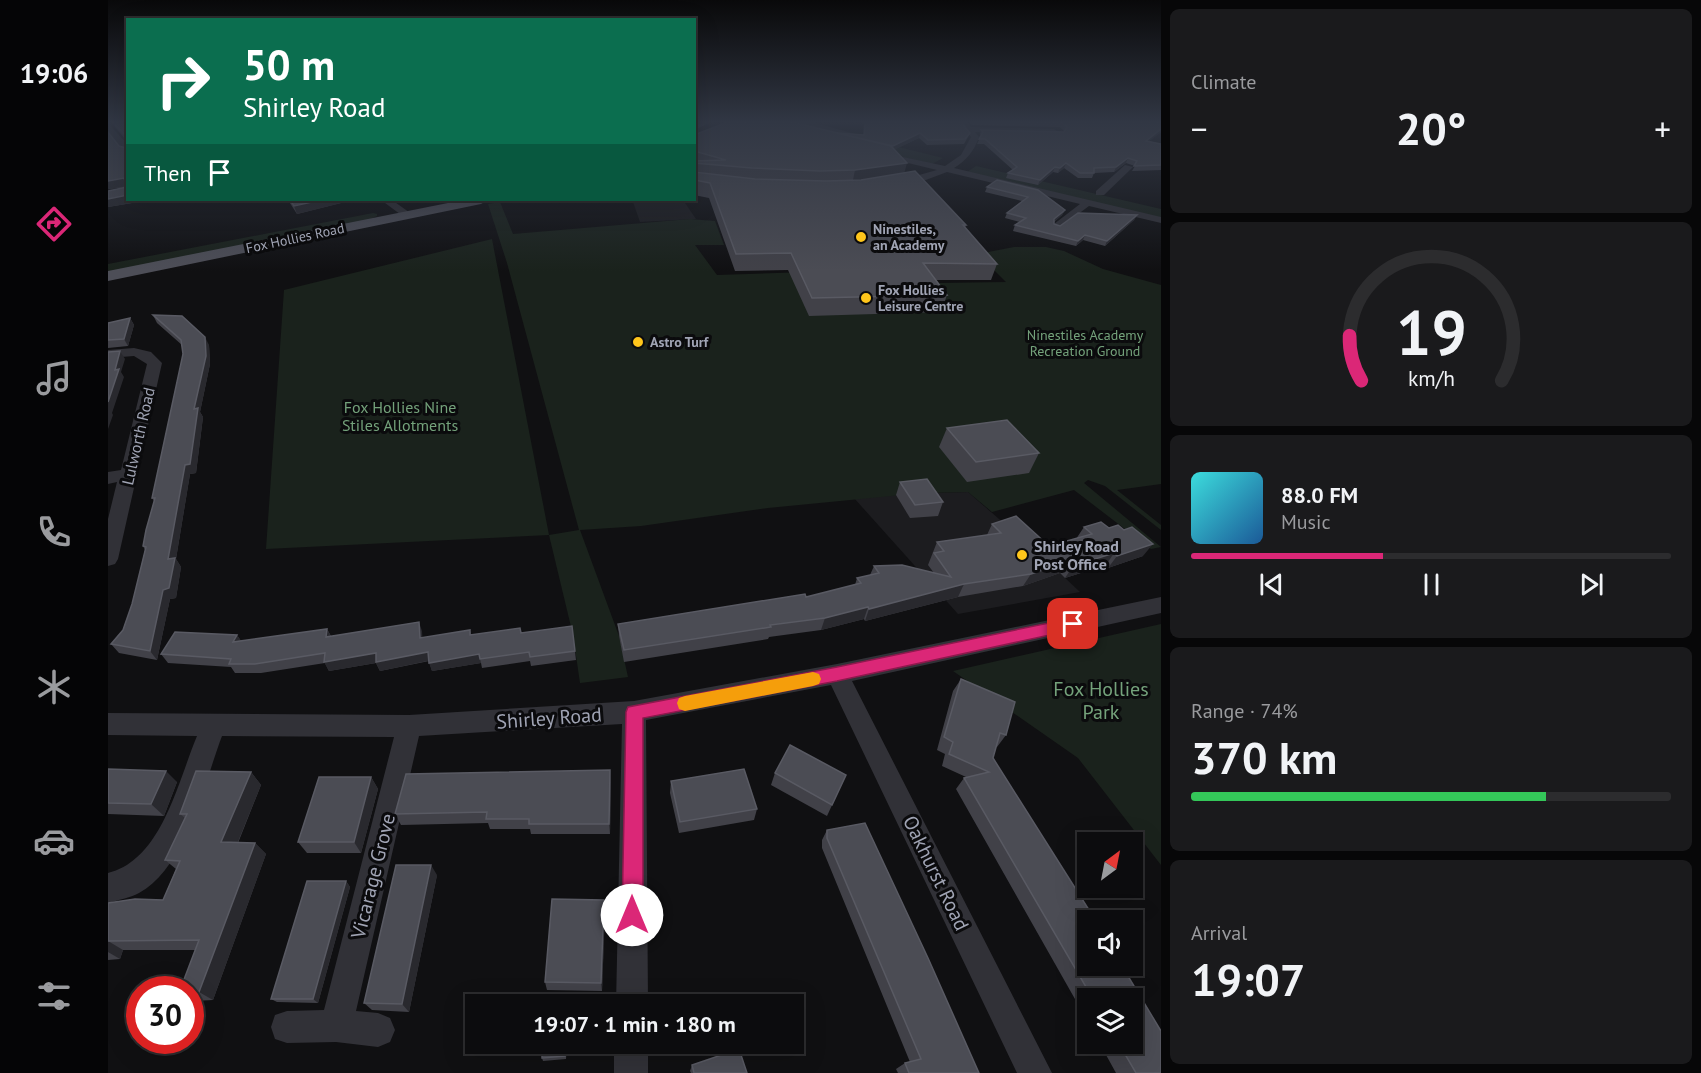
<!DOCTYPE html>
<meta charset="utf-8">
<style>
:root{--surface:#0c0c0e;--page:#1a1a1c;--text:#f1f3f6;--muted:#9a9b9e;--line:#2c2c2e;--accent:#db2777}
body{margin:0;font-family:"PT Sans",sans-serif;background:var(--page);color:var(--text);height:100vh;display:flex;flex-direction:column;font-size:22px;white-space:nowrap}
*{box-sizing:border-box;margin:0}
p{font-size:20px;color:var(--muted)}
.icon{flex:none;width:33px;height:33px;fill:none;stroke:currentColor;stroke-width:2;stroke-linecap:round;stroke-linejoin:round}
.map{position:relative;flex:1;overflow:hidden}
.side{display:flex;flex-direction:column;gap:9px;padding:9px;background:#070708;width:540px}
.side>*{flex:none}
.hud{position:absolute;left:18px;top:18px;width:570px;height:183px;border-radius:0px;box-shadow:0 6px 24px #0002,0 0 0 2px var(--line);background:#0b6e4f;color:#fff;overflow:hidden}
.needle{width:39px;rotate:32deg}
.buttons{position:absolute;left:969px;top:832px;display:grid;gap:12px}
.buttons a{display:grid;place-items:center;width:66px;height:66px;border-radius:0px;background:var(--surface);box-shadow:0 6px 24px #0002,0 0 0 2px var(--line);font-size:30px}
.speed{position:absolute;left:18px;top:976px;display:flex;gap:12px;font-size:30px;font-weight:700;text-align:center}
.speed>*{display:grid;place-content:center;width:78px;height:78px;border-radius:50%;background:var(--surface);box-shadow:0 6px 24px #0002,0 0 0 2px var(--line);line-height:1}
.speed .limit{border:9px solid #d22;background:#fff;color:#111}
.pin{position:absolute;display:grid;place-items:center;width:51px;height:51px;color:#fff;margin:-26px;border-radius:12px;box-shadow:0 3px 9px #0006}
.me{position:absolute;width:66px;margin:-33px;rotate:0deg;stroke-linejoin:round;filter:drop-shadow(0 0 4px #0008)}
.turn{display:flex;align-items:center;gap:21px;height:126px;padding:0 18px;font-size:27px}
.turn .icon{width:78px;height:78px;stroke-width:2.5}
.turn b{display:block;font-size:42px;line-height:51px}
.then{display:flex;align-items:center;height:57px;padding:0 18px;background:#0003;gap:12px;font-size:22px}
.big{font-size:45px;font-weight:800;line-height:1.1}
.side .card{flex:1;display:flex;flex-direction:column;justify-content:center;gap:9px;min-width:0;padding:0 21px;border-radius:9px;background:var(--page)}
.side .dial{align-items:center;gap:0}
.dial svg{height:156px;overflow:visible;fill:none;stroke:var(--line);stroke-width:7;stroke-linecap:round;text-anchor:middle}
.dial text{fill:var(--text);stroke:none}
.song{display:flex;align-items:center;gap:18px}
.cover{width:72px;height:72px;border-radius:9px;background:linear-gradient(135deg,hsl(180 70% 55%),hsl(210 70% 35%))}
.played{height:6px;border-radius:3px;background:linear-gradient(90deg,var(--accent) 40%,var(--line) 40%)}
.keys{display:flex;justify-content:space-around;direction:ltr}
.heat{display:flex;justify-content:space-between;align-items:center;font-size:33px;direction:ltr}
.charge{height:9px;border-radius:4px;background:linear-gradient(90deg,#34c759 74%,var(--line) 0)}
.trip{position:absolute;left:357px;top:994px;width:339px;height:60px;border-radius:0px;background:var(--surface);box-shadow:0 6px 24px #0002,0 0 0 2px var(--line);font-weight:800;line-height:60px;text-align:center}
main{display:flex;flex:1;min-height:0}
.tabs{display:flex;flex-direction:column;width:108px;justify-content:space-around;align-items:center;background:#050506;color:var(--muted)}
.tabs .icon{width:42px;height:42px}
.tabs .current{color:var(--accent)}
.tabs b{font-size:27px;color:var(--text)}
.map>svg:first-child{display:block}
.built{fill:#1c1c1f}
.green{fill:#1a221c}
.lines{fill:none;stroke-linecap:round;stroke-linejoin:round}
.minor{fill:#313137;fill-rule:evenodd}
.major{fill:#4d4e57;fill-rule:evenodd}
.wall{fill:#414148}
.shaded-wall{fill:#29292e}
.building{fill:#4b4c54;stroke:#595a63;stroke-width:1.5}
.route{fill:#db2777;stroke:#8e194d;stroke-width:1.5}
.slow{fill:#f59e0b}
.poi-dot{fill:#ffc61b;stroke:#0b0b0d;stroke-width:2}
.labels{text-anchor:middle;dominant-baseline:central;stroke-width:6;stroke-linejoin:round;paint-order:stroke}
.far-poi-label{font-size:14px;font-weight:bold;fill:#a0a4b4;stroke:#0b0b0d;text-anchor:start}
.far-street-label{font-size:14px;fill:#a0a4b4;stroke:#0b0b0d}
.far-park-label{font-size:14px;fill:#74a27b;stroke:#0b0b0d}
.park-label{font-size:16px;fill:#74a27b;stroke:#0b0b0d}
.street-label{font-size:16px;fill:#a0a4b4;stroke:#0b0b0d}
.poi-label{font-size:16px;font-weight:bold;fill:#a0a4b4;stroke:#0b0b0d;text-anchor:start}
.near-park-label{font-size:20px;fill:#74a27b;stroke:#0b0b0d}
.near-street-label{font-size:20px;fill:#a0a4b4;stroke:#0b0b0d}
</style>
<main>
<nav class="tabs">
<b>19:06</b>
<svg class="icon current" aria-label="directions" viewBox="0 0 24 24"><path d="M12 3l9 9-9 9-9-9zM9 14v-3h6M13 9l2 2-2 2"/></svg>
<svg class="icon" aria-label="music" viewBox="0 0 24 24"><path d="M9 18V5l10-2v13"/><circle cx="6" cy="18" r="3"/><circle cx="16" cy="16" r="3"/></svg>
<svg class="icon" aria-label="phone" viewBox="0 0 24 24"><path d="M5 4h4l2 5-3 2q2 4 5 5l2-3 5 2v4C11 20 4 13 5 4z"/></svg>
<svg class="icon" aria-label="climate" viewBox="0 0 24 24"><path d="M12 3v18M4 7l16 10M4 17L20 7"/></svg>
<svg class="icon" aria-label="car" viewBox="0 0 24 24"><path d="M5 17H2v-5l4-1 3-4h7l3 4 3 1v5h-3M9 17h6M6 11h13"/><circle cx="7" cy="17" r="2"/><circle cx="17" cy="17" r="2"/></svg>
<svg class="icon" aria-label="filters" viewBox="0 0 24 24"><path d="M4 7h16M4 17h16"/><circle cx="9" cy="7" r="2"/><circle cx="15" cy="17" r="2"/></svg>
</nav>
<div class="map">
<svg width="1053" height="1073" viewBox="0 0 1053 1073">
<rect width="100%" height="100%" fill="#101012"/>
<!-- built -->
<g class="built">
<path d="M575 200 588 219 532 222 525 202Z"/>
<path d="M860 492 936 558 972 592 850 614 746 498 814 493Z"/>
</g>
<!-- green -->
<g class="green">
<path d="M661 121H685L835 158 824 164 655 124Z"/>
<path d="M868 166 1053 209V218L859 172Z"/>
<path d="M392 202 405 234 582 219 607 221 616 245H587L609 275 698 272 828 280 831 283 898 282 870 254 906 247H938L956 251 995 269 1053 285V484L1009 490 1053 525V530L997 486 980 480 976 483 1053 547 1043 549 966 490 884 512 860 492 814 493 660 508 533 526 472 530 511 636 520 677 472 683 465 635 441 535 158 549 176 290 384 239 441 535 471 530 399 263 380 204Z"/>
<path d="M265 213 269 214V216L258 221 0 273V264Z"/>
<path d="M1053 624V865L970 758 845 671Z"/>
</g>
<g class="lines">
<!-- minor -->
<g class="minor">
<path d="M685 121H700L769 140 765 143Z"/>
<path d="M850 121H858L863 127 946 129 950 132 946 135 867 132 871 137C866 151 859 160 846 168L1053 217V223L981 206 950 229 946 228V224L972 204 839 172 815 181 786 186V182L829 170 767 155V151L837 166 853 155 863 137Z"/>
<path d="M0 123 20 145V153L16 152 0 131Z"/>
<path d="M1017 165 1025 167 996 195H988V191Z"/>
<path d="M273 200H284L305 215 304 217H296Z"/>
<path d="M26 348 43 352 54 363 10 559 7 564 0 566V519L9 482 0 484V472L13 470 39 364 26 356 0 358V350Z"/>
<path d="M1053 597V613L744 681 944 1073H909L723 685 538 720 540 1005H508L514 724 311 736 248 1011 270 1013 282 1018 287 1030 282 1042 270 1047 228 1042 179 1043 167 1039 163 1027 167 1015 179 1011 216 1010 286 737 114 736C97 781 77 869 31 893 22 898 10 900 0 903V873C54 860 70 781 89 736L0 735V713L301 715 526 701 729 664Z"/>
<rect x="506" y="1044" width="34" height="29"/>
</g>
<!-- major -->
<g class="major">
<path d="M590 121H605L586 130V123Z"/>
<path d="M1041 121H1053V126L1042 123Z"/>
<path d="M355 200H380L373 204 0 281V271Z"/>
</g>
</g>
<!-- wall -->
<g class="wall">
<path d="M0 121H20L42 200 0 207V191L19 187 0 189V132L11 146 18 148V140L2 121Z"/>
<path d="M861 121H1045L1053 123V132L1041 141 1053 144V170L1024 171 1027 166 1018 163 1006 172 986 173 984 178H970L956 168 950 173 945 172 930 185 898 178 900 173 905 170 876 144H869L873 136 872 134 873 130 956 132V131L952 127 864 125Z"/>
<path d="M729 133 755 135 862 133 860 137 856 144 819 145 811 138 787 149 796 173 858 225 857 228 889 264 883 280H828L839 295 833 312 701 316 680 270 627 271 601 198 586 195V135Z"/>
<path d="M889 180 957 210 954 215 946 222V224L952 226 1029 215 1026 220 997 246 975 240 968 246 905 231 907 225 912 222 897 218 899 213 914 201 877 192 879 187Z"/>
<path d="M180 200H245L189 214Z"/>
<path d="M45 315 101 345 102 364 92 412 95 417 88 473 82 474 68 559 73 567 68 598 62 599 49 660 11 653 3 644 15 630 24 604 37 550 35 546 46 501 44 498 75 354 74 345 49 323Z"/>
<path d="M22 318 26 325 20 346 0 348V323Z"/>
<path d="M839 428 931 453 921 473 859 482 831 447Z"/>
<path d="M792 482 835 502 830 516 802 518 788 495Z"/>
<path d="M884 524 941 546 968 539 976 527 1035 556 1000 568 998 565 957 578 952 573 915 586 850 597 757 621 756 619 713 630 661 637 660 639 516 662 511 636 510 624 698 597 747 585 749 578 762 575 766 566 826 573 820 565 829 542 879 535Z"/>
<path d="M464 626 468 660 423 666 422 661 374 668 373 663 324 671 321 661 272 671 268 663 221 671 217 663 153 673H127L123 667 60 663 53 654 129 635 133 641 219 629 223 636 314 631V638L362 630 363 635 413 633Z"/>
<path d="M853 679 907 702 898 735 889 747H888L885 758 988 921H980V966H1014L1053 1031V1073H1008L992 1044H1024V999H980V1022L848 789 856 778 858 777 834 766 837 754 829 750 845 691Z"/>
<path d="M0 769 69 782 56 816 0 814Z"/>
<path d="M143 772 153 785 130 843H147L158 854 105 1000 86 1001 82 999V990L87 950H15L12 959 0 960V903L55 900 68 869 57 860 77 818 72 814Z"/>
<path d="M667 773 738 775 719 816 663 785Z"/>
<path d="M263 777 270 789 253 853H199L190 842Z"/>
<path d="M563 781 649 809 646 820 571 833 562 793Z"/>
<path d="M503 782 502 834H423L422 829H382L380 823 293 825 287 814Z"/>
<path d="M719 830 871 1073H790L788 1069 797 1063 802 1062 714 848V840Z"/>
<path d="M329 875 301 1012 264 1010 256 1003Z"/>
<path d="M238 881 242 887 210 1003 169 1002 163 999Z"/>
<path d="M496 900 497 910 494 991 439 990 437 982Z"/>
<path d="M459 1044 458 1059 435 1061 434 1058Z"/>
<path d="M584 1065 639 1073H583L582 1071Z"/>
</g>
<!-- shaded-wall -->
<g class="shaded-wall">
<path d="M1053 129V132L1036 145 1038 141Z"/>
<path d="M812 133 811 138 784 151 785 146Z"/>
<path d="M1020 158 1018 163 1006 172 1008 167Z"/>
<path d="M799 163 795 178 744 185 747 170Z"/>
<path d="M958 163 956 168 950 173 952 168Z"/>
<path d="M947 167 945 172 930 185 932 180Z"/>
<path d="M16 178 20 186 0 189V181Z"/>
<path d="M20 195V200H42L0 207V199Z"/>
<path d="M213 200H245L189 214 186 206Z"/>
<path d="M957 210 954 215 944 224 946 219Z"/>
<path d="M1029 215 1026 220 997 246 999 241Z"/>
<path d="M977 235 975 240 968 246 970 241Z"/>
<path d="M22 318 26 325 20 346 16 339Z"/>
<path d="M97 337 101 345 102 364 92 412 95 417 88 473 82 474 68 559 73 567 68 598 62 599 49 660 42 651 60 559Z"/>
<path d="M12 351 17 359 13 372 16 377 4 413 5 415 0 429V402L7 370Z"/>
<path d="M1045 544 1035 556 1000 568 1009 556Z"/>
<path d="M1006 553 998 565 957 578 965 566Z"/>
<path d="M960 561 952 573 915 586 923 574Z"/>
<path d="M856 584 850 597 757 621 761 609Z"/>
<path d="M760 607 756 619 713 630 717 618Z"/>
<path d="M311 622 314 631 315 647 312 638Z"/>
<path d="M219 629 223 637H218Z"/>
<path d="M129 635 135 644 125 642Z"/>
<path d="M320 652 324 660 272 671 268 663 221 671 216 662 268 653Z"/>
<path d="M371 654 373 663 324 671 321 663Z"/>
<path d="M502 770 503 782 502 834 501 824Z"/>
<path d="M58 771 69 782 56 816 43 804Z"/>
<path d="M143 772 153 785 125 854 113 842Z"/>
<path d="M263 777 270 789 253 853 246 842Z"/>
<path d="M147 843 158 854 105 1000 91 992Z"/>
<path d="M323 865 329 875 301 1012 294 1004Z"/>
<path d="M238 881 242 887 210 1003 205 999Z"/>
<path d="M496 900 497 910 494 991 493 983Z"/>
<path d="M0 941 15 950 12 959 0 952Z"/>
</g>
<!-- building -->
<g class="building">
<path d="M4 121H20V195L0 199V191L19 187 16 178 0 181V132L11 146 18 148 19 137Z"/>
<path d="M622 121H631L637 123 638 121H680L783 146 799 163 747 170 712 171 644 168 586 163V161L618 160 586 151V135Z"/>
<path d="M757 121H852L862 133 857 139 820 140 812 133 785 146 729 133 756 135Z"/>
<path d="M897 121H1045L1053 123V129L1038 141 1053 144V165L1026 166 1029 161 1020 158 1008 167 986 168V173H972L958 163 952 168 947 167 932 180 900 173 909 167 877 139H871L875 132 873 130 956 132 959 127 954 123Z"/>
<path d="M807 171 858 225H855L889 264 815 263 839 295 704 298 683 253 628 254 602 183 586 180V172L647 179 718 181 753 180Z"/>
<path d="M889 180 930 190 957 210 946 219V224L952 226 970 213 1029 215 999 241 977 235 970 241 907 225 918 218 899 213 920 197 879 187Z"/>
<path d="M182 200H213L186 206Z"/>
<path d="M45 315 74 316 97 337 98 356 86 409 90 408 82 464 77 465 60 559 67 558 61 588 55 590 42 651 3 644 15 630 24 604 38 547 35 546 38 530 47 498H44L75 354 73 340Z"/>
<path d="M22 318 16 339 0 340V323Z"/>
<path d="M12 351 7 370 11 369 0 402V352Z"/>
<path d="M899 420 931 453 868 462 839 428Z"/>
<path d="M819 479 835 502 807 505 792 482Z"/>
<path d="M908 516 941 546 984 534 976 527 993 522 1001 528 1010 525 1016 530 1024 527 1045 544 1009 556 1006 553 965 566 960 561 923 574 856 584 761 609 760 607 717 618 662 625 663 627 516 650 510 624 697 594 698 597 753 583 749 578 771 573 766 566 794 565 843 577 826 553 836 551 829 542 893 533 884 524Z"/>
<path d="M311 622 312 638 362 630V635L412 628 413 633 464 626 467 651 422 657 421 652 372 659 371 654 321 663 320 652 268 662V653L216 662 217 653 147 664H121L123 659 53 654 67 632 129 635 125 642 219 629 218 637Z"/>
<path d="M853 679 907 702 898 735 892 733 885 758 988 921H980V966H1014L1053 1031V1073H1028L1011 1044H1024V999H985L856 778 881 772 841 754 845 742 836 737Z"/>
<path d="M682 745 738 775 724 805 667 773Z"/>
<path d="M0 769 58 771 43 804 0 803Z"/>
<path d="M636 769 649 809 572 822 563 781Z"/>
<path d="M502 770 501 824H421V819H378L379 812 287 814 298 774Z"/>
<path d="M88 771 143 772 113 842 147 843 91 992H82V990H72L91 940 0 941V903L27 899 55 900 72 861 57 860 79 814H72Z"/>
<path d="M211 777H263L246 842H190Z"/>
<path d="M757 823 820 958 871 1073H801L797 1063 813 1059 719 838V830Z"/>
<path d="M288 865H323L294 1004 256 1003Z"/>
<path d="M199 881H238L205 999H163Z"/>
<path d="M444 899 496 900 493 983 437 982Z"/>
<path d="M434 1044H457V1056L434 1058Z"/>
<path d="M631 1049 639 1073H586L584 1065Z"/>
</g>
<!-- sky -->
<linearGradient id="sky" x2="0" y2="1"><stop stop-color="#09090a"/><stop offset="0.45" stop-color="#313744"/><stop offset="1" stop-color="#313744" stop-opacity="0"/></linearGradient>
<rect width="1053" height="271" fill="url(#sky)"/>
<!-- route -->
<path class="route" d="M965 618 971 619 973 624 971 628 965 630 729 681 535 718V915L532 922 524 925 517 922 514 915 518 712 520 707 729 667Z"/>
<!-- slow -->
<path class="slow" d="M705 672 711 674 713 679 711 684 705 686 577 711 571 709 569 703 571 698 577 696Z"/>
<!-- markers -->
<g class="poi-dot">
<circle cx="753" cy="237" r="6"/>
<circle cx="758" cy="298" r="6"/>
<circle cx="530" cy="342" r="6"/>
<circle cx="914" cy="555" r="6"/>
</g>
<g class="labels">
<!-- far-poi labels -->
<g class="far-poi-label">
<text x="765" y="229">Ninestiles,<tspan x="765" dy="16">an Academy</tspan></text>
<text x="770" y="290">Fox Hollies<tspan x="770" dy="16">Leisure Centre</tspan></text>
<text x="542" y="342">Astro Turf</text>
</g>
<!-- far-street labels -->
<g class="far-street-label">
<text transform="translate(187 238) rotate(-12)">Fox Hollies Road</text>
</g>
<!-- far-park labels -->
<g class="far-park-label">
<text x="977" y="335">Ninestiles Academy<tspan x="977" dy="16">Recreation Ground</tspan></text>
</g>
<!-- park labels -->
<g class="park-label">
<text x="292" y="407">Fox Hollies Nine<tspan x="292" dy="18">Stiles Allotments</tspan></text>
</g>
<!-- street labels -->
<g class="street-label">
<text transform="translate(30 436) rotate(-77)">Lulworth Road</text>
</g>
<!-- poi labels -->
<g class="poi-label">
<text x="926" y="546">Shirley Road<tspan x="926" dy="18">Post Office</tspan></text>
</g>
<!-- near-park labels -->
<g class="near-park-label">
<text x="993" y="689">Fox Hollies<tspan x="993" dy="23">Park</tspan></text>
</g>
<!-- near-street labels -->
<g class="near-street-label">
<text transform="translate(441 718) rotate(-4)">Shirley Road</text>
<text transform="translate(828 873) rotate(64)">Oakhurst Road</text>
<text transform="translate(265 876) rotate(-76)">Vicarage Grove</text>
</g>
</g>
</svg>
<div class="buttons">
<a><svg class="needle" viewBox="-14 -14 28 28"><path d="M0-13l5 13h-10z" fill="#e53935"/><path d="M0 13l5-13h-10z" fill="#9a9b9e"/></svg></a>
<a><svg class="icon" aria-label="sound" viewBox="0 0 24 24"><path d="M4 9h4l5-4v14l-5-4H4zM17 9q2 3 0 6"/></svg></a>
<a><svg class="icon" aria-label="layers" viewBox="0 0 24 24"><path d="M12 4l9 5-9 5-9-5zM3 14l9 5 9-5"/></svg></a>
</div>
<div class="speed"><div class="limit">30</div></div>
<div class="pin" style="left:965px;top:624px;background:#d93025"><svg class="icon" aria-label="arrive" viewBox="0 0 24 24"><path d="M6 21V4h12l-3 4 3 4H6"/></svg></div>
<svg class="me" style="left:524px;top:915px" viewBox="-20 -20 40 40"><circle r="19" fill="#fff"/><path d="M0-13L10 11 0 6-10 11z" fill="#db2777"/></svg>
<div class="trip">19:07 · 1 min · 180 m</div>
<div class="hud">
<div class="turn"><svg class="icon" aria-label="right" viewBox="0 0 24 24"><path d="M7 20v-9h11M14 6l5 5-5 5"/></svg><div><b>50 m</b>Shirley Road</div></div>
<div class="then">Then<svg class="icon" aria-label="arrive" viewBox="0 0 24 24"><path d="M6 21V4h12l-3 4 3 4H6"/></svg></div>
</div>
</div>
<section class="side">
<div class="card"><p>Climate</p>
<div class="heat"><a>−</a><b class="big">20°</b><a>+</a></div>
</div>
<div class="card dial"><svg viewBox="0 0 100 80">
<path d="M14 69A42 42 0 1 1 86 69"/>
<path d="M14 69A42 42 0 0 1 8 46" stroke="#db2777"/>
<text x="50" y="56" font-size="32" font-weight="700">19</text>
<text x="50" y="72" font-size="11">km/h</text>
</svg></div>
<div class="card">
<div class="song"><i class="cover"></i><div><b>88.0 FM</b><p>Music</p></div></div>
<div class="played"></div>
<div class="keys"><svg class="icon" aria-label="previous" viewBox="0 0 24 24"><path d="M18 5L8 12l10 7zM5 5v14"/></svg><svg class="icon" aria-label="pause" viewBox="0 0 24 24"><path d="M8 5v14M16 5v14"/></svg><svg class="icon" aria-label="next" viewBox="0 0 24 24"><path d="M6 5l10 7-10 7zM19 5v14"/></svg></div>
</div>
<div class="card"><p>Range · 74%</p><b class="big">370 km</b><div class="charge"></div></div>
<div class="card"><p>Arrival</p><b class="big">19:07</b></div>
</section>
</main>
